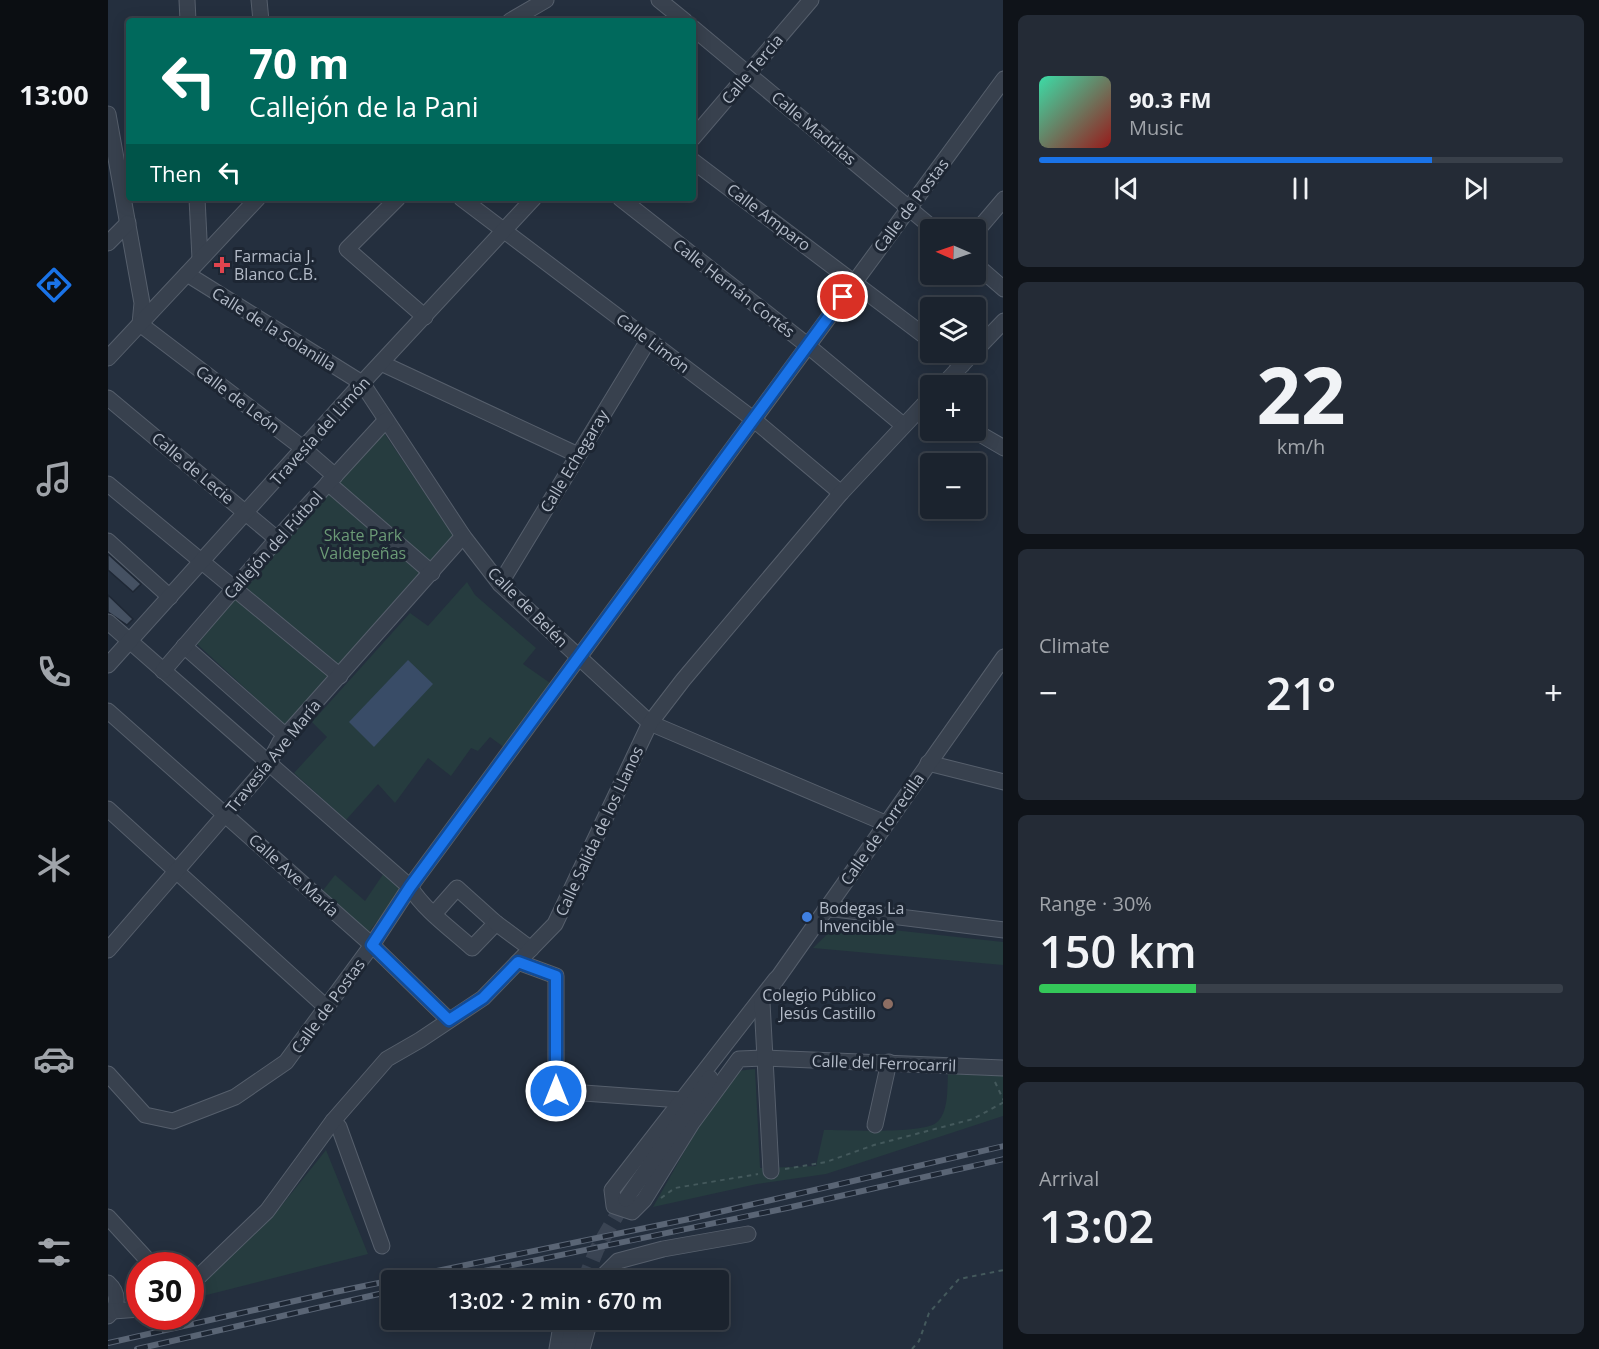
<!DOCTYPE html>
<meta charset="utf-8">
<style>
:root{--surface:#1b232e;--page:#242b36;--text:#f1f3f6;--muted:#a0a4aa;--line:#39404a;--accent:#1a73e8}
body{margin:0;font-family:"Open Sans",sans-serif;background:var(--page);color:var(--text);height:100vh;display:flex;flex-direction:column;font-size:22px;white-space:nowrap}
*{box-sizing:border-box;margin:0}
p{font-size:20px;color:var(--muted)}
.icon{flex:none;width:33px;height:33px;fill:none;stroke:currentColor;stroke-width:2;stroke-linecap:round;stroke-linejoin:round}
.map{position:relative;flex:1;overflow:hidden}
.sheet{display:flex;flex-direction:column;gap:15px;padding:15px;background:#0f1319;width:596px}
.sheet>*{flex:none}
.guide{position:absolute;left:18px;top:18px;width:570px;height:183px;border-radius:6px;box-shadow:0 3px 15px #0003,0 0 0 2px var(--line);background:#00695c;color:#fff;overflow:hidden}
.needle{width:39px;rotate:272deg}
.fabs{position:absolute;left:812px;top:219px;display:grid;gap:12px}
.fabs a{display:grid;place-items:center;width:66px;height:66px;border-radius:6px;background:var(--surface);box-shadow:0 3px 15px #0003,0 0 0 2px var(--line);font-size:30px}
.speed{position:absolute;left:18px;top:1252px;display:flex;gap:12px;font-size:30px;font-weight:700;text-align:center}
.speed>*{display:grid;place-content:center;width:78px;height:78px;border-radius:50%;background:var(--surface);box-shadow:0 3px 15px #0003,0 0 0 2px var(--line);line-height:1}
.speed .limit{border:9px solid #d22;background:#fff;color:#111}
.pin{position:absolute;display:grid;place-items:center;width:51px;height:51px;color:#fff;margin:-26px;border:3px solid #fff;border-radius:50%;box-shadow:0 2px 6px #0007}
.me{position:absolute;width:66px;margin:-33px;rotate:0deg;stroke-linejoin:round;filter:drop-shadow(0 0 4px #0008)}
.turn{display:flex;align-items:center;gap:21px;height:126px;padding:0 24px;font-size:27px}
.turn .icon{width:78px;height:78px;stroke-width:2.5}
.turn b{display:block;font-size:42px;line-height:51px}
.then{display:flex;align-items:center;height:57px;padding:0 24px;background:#0003;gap:12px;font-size:22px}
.big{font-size:45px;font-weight:600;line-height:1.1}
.sheet .card{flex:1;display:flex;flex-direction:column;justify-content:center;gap:9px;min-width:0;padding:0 21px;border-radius:9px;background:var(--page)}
.sheet .dial{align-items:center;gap:0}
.dial b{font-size:78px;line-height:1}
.song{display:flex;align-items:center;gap:18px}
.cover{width:72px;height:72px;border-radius:9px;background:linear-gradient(135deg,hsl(160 70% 55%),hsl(0 70% 35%))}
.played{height:6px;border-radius:3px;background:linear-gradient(90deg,var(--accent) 75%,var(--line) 75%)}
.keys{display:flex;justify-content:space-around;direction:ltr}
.heat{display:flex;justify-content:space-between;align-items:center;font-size:33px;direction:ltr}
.charge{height:9px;border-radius:4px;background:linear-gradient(90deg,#34c759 30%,var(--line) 0)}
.trip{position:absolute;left:273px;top:1270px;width:348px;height:60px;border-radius:6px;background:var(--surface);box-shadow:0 3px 15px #0003,0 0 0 2px var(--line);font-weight:600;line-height:60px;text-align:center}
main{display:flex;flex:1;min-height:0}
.tabs{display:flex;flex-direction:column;width:108px;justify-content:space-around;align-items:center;background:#0b0e12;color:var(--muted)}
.tabs .icon{width:42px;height:42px}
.tabs .selected{color:var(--accent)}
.tabs b{font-size:27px;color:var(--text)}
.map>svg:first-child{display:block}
.green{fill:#263c3f}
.water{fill:#394c67}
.building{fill:#455162;stroke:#1f2835;stroke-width:1.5}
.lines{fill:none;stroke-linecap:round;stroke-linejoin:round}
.minor-tunnel{stroke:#3a4453;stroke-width:15;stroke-dasharray:15 8;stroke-linecap:butt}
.minor-casing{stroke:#565f6c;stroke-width:17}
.path{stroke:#44595c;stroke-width:2;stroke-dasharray:4.5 4.5;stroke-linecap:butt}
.minor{stroke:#38414e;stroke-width:15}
.rail-casing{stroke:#5a6575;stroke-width:6}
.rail{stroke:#1d2633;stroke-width:4;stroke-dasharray:11;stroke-linecap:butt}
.route-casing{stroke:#114b97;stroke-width:15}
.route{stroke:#1a73e8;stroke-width:10}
.health-dot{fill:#e0444e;stroke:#1d2633;stroke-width:2}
.shop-dot{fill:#3f7fe0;stroke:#1d2633;stroke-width:2}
.education-dot{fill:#8d6e63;stroke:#1d2633;stroke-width:2}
.labels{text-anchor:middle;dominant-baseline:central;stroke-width:6;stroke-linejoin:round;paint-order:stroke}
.street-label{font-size:16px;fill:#b4bcc9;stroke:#1d2633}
.poi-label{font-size:16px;fill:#b4bcc9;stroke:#1d2633;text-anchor:start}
.park-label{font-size:16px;fill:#6b9a76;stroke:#1d2633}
</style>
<main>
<nav class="tabs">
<b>13:00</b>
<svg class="icon selected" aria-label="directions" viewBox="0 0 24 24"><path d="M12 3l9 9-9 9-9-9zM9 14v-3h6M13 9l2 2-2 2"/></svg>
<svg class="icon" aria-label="music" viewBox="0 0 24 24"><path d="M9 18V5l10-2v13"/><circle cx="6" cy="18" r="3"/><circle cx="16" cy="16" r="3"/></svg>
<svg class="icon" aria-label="phone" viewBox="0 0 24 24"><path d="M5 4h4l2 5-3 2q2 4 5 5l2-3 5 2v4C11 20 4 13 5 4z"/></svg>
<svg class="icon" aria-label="climate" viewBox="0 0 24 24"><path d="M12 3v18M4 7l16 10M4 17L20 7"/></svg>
<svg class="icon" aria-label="car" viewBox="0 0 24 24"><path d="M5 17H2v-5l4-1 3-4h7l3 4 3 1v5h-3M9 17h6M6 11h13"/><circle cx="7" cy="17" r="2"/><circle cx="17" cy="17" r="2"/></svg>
<svg class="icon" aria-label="filters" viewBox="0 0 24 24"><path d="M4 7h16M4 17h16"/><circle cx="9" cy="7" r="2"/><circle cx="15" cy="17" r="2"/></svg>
</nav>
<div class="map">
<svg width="896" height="1349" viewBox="0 0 896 1349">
<rect width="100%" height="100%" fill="#242f3e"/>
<!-- green -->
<g class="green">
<path d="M274 430 346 536 177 725 89 644 253 451Z"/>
<path d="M359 582 367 595 428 648 415 664 445 685 397 748 382 737 370 751 363 748 343 776 320 758 287 803 270 784 238 820 186 773 219 737 204 722 302 613 320 626Z"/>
<path d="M276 873 295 888 260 933 213 893 227 875 257 901Z"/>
<path d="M730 924 895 942V965L705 948Z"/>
<path d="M647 1069 652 1168 708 1166 716 1130C737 1130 813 1134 828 1123 841 1113 839 1089 840 1074L895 1076V1116L718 1174 649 1184 545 1207 584 1138 628 1071Z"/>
<path d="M218 1150 260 1254 83 1299V1291L170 1210Z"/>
</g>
<!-- water -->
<path class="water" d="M300 660 325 684 266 747 241 722Z"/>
<!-- building -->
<g class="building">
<path d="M0 554 33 584 25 592 0 570Z"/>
<path d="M0 595 25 619 19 625 0 612Z"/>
</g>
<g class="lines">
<!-- minor-tunnel -->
<path class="minor-tunnel" d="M476 1281 489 1249 518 1199"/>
<!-- minor casing -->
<g class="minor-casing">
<g id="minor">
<path d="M79 0 80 21"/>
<path d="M151 0 153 21"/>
<path d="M551 0 577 21"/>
<path d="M402 21 438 0"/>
<path d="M585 28 827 230"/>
<path d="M0 114 34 303 32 324 196 449 227 476"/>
<path d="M585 138 703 0"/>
<path d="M585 161 822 340"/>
<path d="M89 198 92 259"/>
<path d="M290 198 239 249 317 317"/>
<path d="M353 198 645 419 733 493"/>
<path d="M512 198 699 345 795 425"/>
<path d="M867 233 896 199"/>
<path d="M0 243 20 223"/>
<path d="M867 264 896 289"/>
<path d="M79 274 254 383 355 536 392 584 542 723 777 823"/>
<path d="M867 351 896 321"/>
<path d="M839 352 854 365"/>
<path d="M0 358 150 198"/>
<path d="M273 363 470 455"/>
<path d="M834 386 866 352"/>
<path d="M0 398 169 539"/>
<path d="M865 430 896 448"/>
<path d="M220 483 324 573"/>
<path d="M0 484 232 676"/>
<path d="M0 541 62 597"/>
<path d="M392 584 541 339"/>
<path d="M0 622 302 887C317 911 343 929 364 948L388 923 349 888 326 914"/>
<path d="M76 646 178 736"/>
<path d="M0 665 254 383 426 198"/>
<path d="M55 671 169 539 278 420"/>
<path d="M0 711 264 945 341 1020"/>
<path d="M820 763 896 782"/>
<path d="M0 809 219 1008"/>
<path d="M717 910 727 909 896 930"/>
<path d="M388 923 423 949"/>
<path d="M0 950 160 765 172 742 355 536"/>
<path d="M410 962 448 976V1091L573 1100"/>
<path d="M668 979 504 1190 506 1206 524 1212 536 1200 584 1123 631 1059 656 1058 896 1068"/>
<path d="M664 986 896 657"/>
<path d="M654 1002 663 1171"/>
<path d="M0 1074 37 1115 65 1121 127 1097 178 1062 264 945 302 887 896 79"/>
<path d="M225 1121 231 1127 274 1246"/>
<path d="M767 1125 781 1062"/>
<path d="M518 1199 602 1078"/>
<path d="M0 1217 45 1266"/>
<path d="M464 1281H474"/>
<path d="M490 1281 510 1261 555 1249 640 1234"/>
<path d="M0 1283C11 1293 11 1306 0 1316"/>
<path d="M82 1285 159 1211 225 1121 279 1059 312 1040 375 998 447 924 542 723 575 680 733 493 822 398"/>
<path d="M5 1311 32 1309"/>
<path d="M449 1349 454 1320"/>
<path d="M460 1349 466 1320"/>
<path d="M474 1349 482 1320"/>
</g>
</g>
<!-- path -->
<g class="path">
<path d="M887 1082 896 1101"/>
<path d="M677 1169 718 1162 766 1145 865 1119 896 1102"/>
<path d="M553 1198 567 1188 650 1174"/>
<path d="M49 1323 51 1317"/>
<path d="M804 1349 811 1341 821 1313 851 1279 896 1270"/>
</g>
<!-- minor -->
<use href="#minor" class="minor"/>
<!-- rail casing -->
<g class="rail-casing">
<g id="rail">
<path d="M328 1281 679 1208 896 1159"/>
<path d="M0 1343 222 1293 581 1219 896 1146"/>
<path d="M29 1349 284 1291"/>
</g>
</g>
<!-- rail -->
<use href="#rail" class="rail"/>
</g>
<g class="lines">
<!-- route casing -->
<g class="route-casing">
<path id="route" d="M448 1091V976L410 962 375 998 341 1020 264 945 302 887 735 297"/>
</g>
<!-- route -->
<use href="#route" class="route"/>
</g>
<!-- markers -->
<path class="health-dot" d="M111 256h6v6h6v6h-6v6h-6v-6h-6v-6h6z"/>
<circle class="shop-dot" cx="699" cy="917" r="6"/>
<circle class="education-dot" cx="780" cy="1004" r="6"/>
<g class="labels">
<!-- street labels -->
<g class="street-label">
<text transform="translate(644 69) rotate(-50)">Calle Tercia</text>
<text transform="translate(706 128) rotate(40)">Calle Madrilas</text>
<text transform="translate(803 205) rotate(-53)">Calle de Postas</text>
<text transform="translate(661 217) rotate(37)">Calle Amparo</text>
<text transform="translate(626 288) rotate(38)">Calle Hernán Cortés</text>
<text transform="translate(166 329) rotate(32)">Calle de la Solanilla</text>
<text transform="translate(545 343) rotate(37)">Calle Limón</text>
<text transform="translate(130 399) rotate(37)">Calle de León</text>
<text transform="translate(212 431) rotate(-48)">Travesía del Limón</text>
<text transform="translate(466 461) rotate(-59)">Calle Echegaray</text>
<text transform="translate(85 468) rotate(40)">Calle de Lecie</text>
<text transform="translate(165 545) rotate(-48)">Callejón del Fútbol</text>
<text transform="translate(420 607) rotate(45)">Calle de Belén</text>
<text transform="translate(165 756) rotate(-51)">Travesía Ave María</text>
<text transform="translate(774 829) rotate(-55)">Calle de Torrecilla</text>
<text transform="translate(491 831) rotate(-65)">Calle Salida de los Llanos</text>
<text transform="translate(186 875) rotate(42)">Calle Ave María</text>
<text transform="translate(220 1006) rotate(-54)">Calle de Postas</text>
<text transform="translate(776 1063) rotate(2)">Calle del Ferrocarril</text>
</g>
<!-- poi labels -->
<g class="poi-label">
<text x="126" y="256">Farmacia J.<tspan x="126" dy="18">Blanco C.B.</tspan></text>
<text x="711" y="908">Bodegas La<tspan x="711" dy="18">Invencible</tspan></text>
<text x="768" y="995" text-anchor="end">Colegio Público<tspan x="768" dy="18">Jesús Castillo</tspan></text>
</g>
<!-- park labels -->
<g class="park-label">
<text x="255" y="535">Skate Park<tspan x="255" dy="18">Valdepeñas</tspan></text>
</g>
</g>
</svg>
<div class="fabs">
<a><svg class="needle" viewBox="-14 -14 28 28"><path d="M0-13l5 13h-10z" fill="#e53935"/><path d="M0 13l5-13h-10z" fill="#a0a4aa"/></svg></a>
<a><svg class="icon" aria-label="layers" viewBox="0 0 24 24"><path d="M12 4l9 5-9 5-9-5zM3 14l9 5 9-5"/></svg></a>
<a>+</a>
<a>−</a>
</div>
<div class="speed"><div class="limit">30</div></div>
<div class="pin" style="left:735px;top:297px;background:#d93025"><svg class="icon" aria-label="arrive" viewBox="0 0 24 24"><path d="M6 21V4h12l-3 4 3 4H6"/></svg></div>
<svg class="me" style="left:448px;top:1091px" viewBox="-20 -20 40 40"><circle r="17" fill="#1a73e8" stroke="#fff" stroke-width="3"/><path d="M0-11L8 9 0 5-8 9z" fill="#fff"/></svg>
<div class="trip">13:02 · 2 min · 670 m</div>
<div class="guide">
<div class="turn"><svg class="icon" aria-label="left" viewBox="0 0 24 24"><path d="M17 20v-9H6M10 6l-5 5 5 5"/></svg><div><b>70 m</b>Callejón de la Pani</div></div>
<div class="then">Then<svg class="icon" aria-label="left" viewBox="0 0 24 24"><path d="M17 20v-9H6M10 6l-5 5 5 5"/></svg></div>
</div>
</div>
<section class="sheet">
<div class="card">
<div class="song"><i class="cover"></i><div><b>90.3 FM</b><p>Music</p></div></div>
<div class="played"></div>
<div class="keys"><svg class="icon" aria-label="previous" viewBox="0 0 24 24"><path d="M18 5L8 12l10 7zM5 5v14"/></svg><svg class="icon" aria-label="pause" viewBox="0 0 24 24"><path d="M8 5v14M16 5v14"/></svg><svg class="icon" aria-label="next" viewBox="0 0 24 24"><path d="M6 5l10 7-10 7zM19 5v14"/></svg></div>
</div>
<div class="card dial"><b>22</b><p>km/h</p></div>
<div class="card"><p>Climate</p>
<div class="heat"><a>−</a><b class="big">21°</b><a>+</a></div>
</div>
<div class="card"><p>Range · 30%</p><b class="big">150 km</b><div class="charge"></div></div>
<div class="card"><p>Arrival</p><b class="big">13:02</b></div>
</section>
</main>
